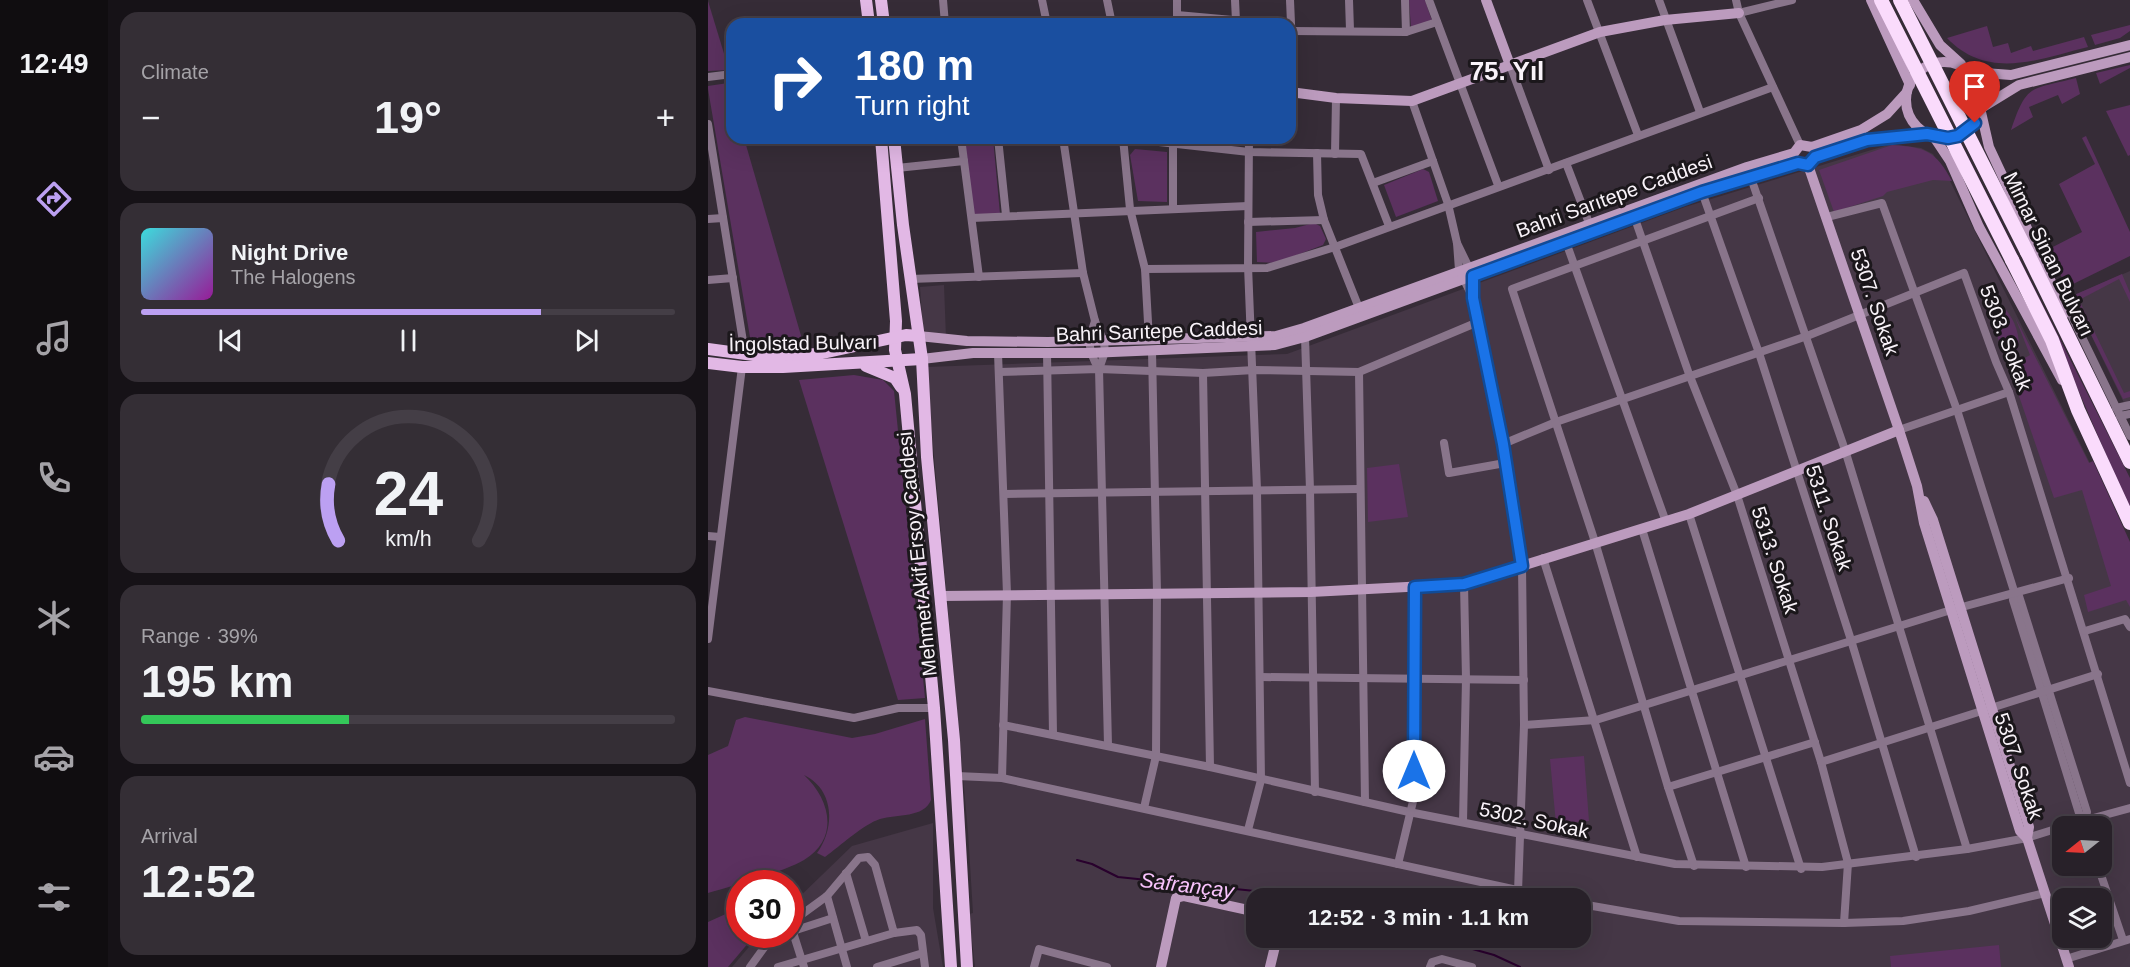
<!DOCTYPE html>
<meta charset="utf-8">
<style>
:root{--surface:#282129;--page:#342e35;--text:#f1f3f6;--muted:#a5a3a8;--line:#443e46;--accent:#bca0f2}
body{margin:0;font-family:Arial,sans-serif;background:var(--page);color:var(--text);height:100vh;display:flex;flex-direction:column;font-size:22px;white-space:nowrap}
*{box-sizing:border-box;margin:0}
p{font-size:20px;color:var(--muted)}
.icon{flex:none;width:33px;height:33px;fill:none;stroke:currentColor;stroke-width:2;stroke-linecap:round;stroke-linejoin:round}
.map{position:relative;flex:1;overflow:hidden}
.sheet{display:flex;flex-direction:column;gap:12px;padding:12px;background:#161217;width:600px}
.sheet>*{flex:none}
.top-card{position:absolute;left:18px;top:18px;width:570px;height:126px;border-radius:18px;box-shadow:0 6px 24px #0002,0 0 0 2px var(--line);background:#1a4fa0;color:#fff;overflow:hidden}
.needle{width:39px;rotate:252deg}
.tools{position:absolute;left:1344px;top:816px;display:grid;gap:12px}
.tools a{display:grid;place-items:center;width:60px;height:60px;border-radius:12px;background:var(--surface);box-shadow:0 6px 24px #0002,0 0 0 2px var(--line);font-size:30px}
.speed{position:absolute;left:18px;top:870px;display:flex;gap:12px;font-size:30px;font-weight:700;text-align:center}
.speed>*{display:grid;place-content:center;width:78px;height:78px;border-radius:50%;background:var(--surface);box-shadow:0 6px 24px #0002,0 0 0 2px var(--line);line-height:1}
.speed .limit{border:9px solid #d22;background:#fff;color:#111}
.pin{position:absolute;display:grid;place-items:center;width:51px;height:51px;color:#fff;margin:-62px -26px;border-radius:50% 50% 50% 0;rotate:-45deg;box-shadow:0 0 6px #0007}
.pin .icon{rotate:45deg}
.me{position:absolute;width:66px;margin:-33px;rotate:0deg;stroke-linejoin:round;filter:drop-shadow(0 0 4px #0008)}
.turn{display:flex;align-items:center;gap:21px;height:126px;padding:0 30px;font-size:27px}
.turn .icon{width:78px;height:78px;stroke-width:2.5}
.turn b{display:block;font-size:42px;line-height:51px}
.big{font-size:45px;font-weight:800;line-height:1.1}
.sheet .card{flex:1;display:flex;flex-direction:column;justify-content:center;gap:9px;min-width:0;padding:0 21px;border-radius:18px;background:var(--page)}
.sheet .dial{align-items:center;gap:0}
.dial svg{height:156px;overflow:visible;fill:none;stroke:var(--line);stroke-width:7;stroke-linecap:round;text-anchor:middle}
.dial text{fill:var(--text);stroke:none}
.song{display:flex;align-items:center;gap:18px}
.cover{width:72px;height:72px;border-radius:9px;background:linear-gradient(135deg,hsl(180 70% 55%),hsl(300 70% 35%))}
.played{height:6px;border-radius:3px;background:linear-gradient(90deg,var(--accent) 75%,var(--line) 75%)}
.keys{display:flex;justify-content:space-around;direction:ltr}
.heat{display:flex;justify-content:space-between;align-items:center;font-size:33px;direction:ltr}
.charge{height:9px;border-radius:4px;background:linear-gradient(90deg,#34c759 39%,var(--line) 0)}
.trip{position:absolute;left:538px;top:888px;width:345px;height:60px;border-radius:18px;background:var(--surface);box-shadow:0 6px 24px #0002,0 0 0 2px var(--line);font-weight:800;line-height:60px;text-align:center}
main{display:flex;flex:1;min-height:0}
.tab-bar{display:flex;flex-direction:column;width:108px;justify-content:space-around;align-items:center;background:#100d10;color:var(--muted)}
.tab-bar .icon{width:42px;height:42px}
.tab-bar .current{color:var(--accent)}
.tab-bar b{font-size:27px;color:var(--text)}
.map>svg:first-child{display:block}
.built{fill:#453746;fill-rule:evenodd}
.green{fill:#5b315f}
.lines{fill:none;stroke-linecap:round;stroke-linejoin:round}
.stream{stroke:#29012d;stroke-width:2}
.street{stroke:#89758b;stroke-width:8}
.secondary{stroke:#bc9bbe;stroke-width:10}
.primary{stroke:#e2b8e5;stroke-width:12}
.highway{stroke:#fadbfc;stroke-width:14}
.highway-bridge{stroke:#fadbfc;stroke-width:14}
.route-casing{stroke:#114b97;stroke-width:15}
.route{stroke:#1a73e8;stroke-width:10}
.labels{text-anchor:middle;dominant-baseline:central;stroke-width:6;stroke-linejoin:round;paint-order:stroke}
.street-label{font-size:20px;fill:#f9f3f9;stroke:#1b171b}
.water-label{font-size:21px;font-style:italic;fill:#f9c3fd;stroke:#1b171b}
.district-label{font-size:26px;font-weight:bold;fill:#f9f3f9;stroke:#1b171b}
</style>
<main>
<nav class="tab-bar">
<b>12:49</b>
<svg class="icon current" aria-label="directions" viewBox="0 0 24 24"><path d="M12 3l9 9-9 9-9-9zM9 14v-3h6M13 9l2 2-2 2"/></svg>
<svg class="icon" aria-label="music" viewBox="0 0 24 24"><path d="M9 18V5l10-2v13"/><circle cx="6" cy="18" r="3"/><circle cx="16" cy="16" r="3"/></svg>
<svg class="icon" aria-label="phone" viewBox="0 0 24 24"><path d="M5 4h4l2 5-3 2q2 4 5 5l2-3 5 2v4C11 20 4 13 5 4z"/></svg>
<svg class="icon" aria-label="climate" viewBox="0 0 24 24"><path d="M12 3v18M4 7l16 10M4 17L20 7"/></svg>
<svg class="icon" aria-label="car" viewBox="0 0 24 24"><path d="M5 17H2v-5l4-1 3-4h7l3 4 3 1v5h-3M9 17h6M6 11h13"/><circle cx="7" cy="17" r="2"/><circle cx="17" cy="17" r="2"/></svg>
<svg class="icon" aria-label="filters" viewBox="0 0 24 24"><path d="M4 7h16M4 17h16"/><circle cx="9" cy="7" r="2"/><circle cx="15" cy="17" r="2"/></svg>
</nav>
<section class="sheet">
<div class="card"><p>Climate</p>
<div class="heat"><a>−</a><b class="big">19°</b><a>+</a></div>
</div>
<div class="card">
<div class="song"><i class="cover"></i><div><b>Night Drive</b><p>The Halogens</p></div></div>
<div class="played"></div>
<div class="keys"><svg class="icon" aria-label="previous" viewBox="0 0 24 24"><path d="M18 5L8 12l10 7zM5 5v14"/></svg><svg class="icon" aria-label="pause" viewBox="0 0 24 24"><path d="M8 5v14M16 5v14"/></svg><svg class="icon" aria-label="next" viewBox="0 0 24 24"><path d="M6 5l10 7-10 7zM19 5v14"/></svg></div>
</div>
<div class="card dial"><svg viewBox="0 0 100 80">
<path d="M14 69A42 42 0 1 1 86 69"/>
<path d="M14 69A42 42 0 0 1 9 40" stroke="#bca0f2"/>
<text x="50" y="56" font-size="32" font-weight="700">24</text>
<text x="50" y="72" font-size="11">km/h</text>
</svg></div>
<div class="card"><p>Range · 39%</p><b class="big">195 km</b><div class="charge"></div></div>
<div class="card"><p>Arrival</p><b class="big">12:52</b></div>
</section>
<div class="map">
<svg width="1422" height="967" viewBox="0 0 1422 967">
<rect width="100%" height="100%" fill="#362c37"/>
<!-- built -->
<g class="built">
<path d="M1183 144 1213 148 1225 154 1241 179 1422 544V967H267L261 914 265 913 260 832 218 367 579 354 977 207ZM1354 826H1394V866H1354ZM549 898H873V938H549ZM1354 898H1394V938H1354Z"/>
<path d="M1422 271V415L1364 296Z"/>
<path d="M236 285 238 338 215 330 212 287Z"/>
<path d="M225 823V908L235 967H24L51 935 82 934 83 905 144 846Z"/>
</g>
<!-- green -->
<g class="green">
<path d="M701 0H717L724 21 703 28Z"/>
<path d="M0 1 21 70 0 71Z"/>
<path d="M1422 25V31L1412 38 1387 45 1383 35Z"/>
<path d="M1279 26 1285 47 1300 43 1303 53 1323 46 1325 51 1376 37 1380 47C1331 59 1280 81 1239 38Z"/>
<path d="M1422 65V68L1392 84 1388 73Z"/>
<path d="M1368 78 1372 94 1354 104 1350 95 1321 107 1325 117 1303 130C1319 83 1322 90 1368 78Z"/>
<path d="M20 83 24 97V138H36L96 346C79 348 58 353 43 343L0 89V86Z"/>
<path d="M1422 105V155L1420 156 1398 111Z"/>
<path d="M1378 136 1422 232V256L1359 287 1339 250 1374 232 1351 184 1387 164 1374 138Z"/>
<path d="M255 138H285L292 214 266 216Z"/>
<path d="M1184 145C1217 147 1228 151 1244 181L1225 180 1179 192 1175 196 1126 212 1111 170Z"/>
<path d="M427 149 459 152V202L430 201 422 155Z"/>
<path d="M1257 151 1422 478V510L1365 378 1253 153Z"/>
<path d="M715 169 721 172 730 201 688 217 676 185Z"/>
<path d="M606 223 612 226 618 239 615 245 568 263 549 262 548 232 587 228Z"/>
<path d="M1414 274 1422 293V302L1411 279 1371 300 1416 393 1422 391V397L1415 399 1364 296Z"/>
<path d="M1295 307C1305 316 1313 335 1310 349L1296 356 1281 312Z"/>
<path d="M1307 317 1381 463 1385 461 1422 542V607L1418 600 1380 612 1376 595 1403 586 1374 490 1346 498 1301 367 1322 355Z"/>
<path d="M146 375 175 380 186 391 217 698 190 700 91 380Z"/>
<path d="M691 464 700 517 660 522 659 468Z"/>
<path d="M37 717 144 738 167 734 217 719 223 800C216 818 189 814 172 819 156 824 132 846 117 857L109 853C127 828 127 790 96 775 121 798 133 837 96 860 73 873 27 885 0 893V755L20 746 28 720Z"/>
<path d="M876 756 881 821 848 824 842 759Z"/>
<path d="M31 908 32 934 47 935 20 967H0V922Z"/>
<path d="M1291 945 1293 967H1183L1182 956Z"/>
</g>
<g class="lines">
<!-- stream -->
<g class="stream">
<path d="M369 860 384 864 410 877 577 894 592 898"/>
<path d="M725 938 786 955 812 967"/>
</g>
<!-- street -->
<g class="street">
<path d="M235 0 237 24"/>
<path d="M334 0 339 24"/>
<path d="M399 0 404 24"/>
<path d="M469 0V24"/>
<path d="M527 0 528 21"/>
<path d="M582 0 586 93"/>
<path d="M641 0 642 30"/>
<path d="M697 0 698 32"/>
<path d="M721 0 790 185"/>
<path d="M879 0 930 135"/>
<path d="M951 0 992 112"/>
<path d="M1028 0 1031 13 1092 145"/>
<path d="M1031 13 1084 0"/>
<path d="M469 15 569 24"/>
<path d="M583 31 698 32 729 22"/>
<path d="M802 65 841 170"/>
<path d="M0 77 24 74"/>
<path d="M704 101 740 204 749 243 751 270 764 296"/>
<path d="M0 124 37 354"/>
<path d="M253 138 271 277"/>
<path d="M290 138 298 215"/>
<path d="M355 138 375 273 387 321 396 342 397 352 391 369 400 745"/>
<path d="M415 138 541 152 653 154 681 226"/>
<path d="M415 138 422 209 437 269 441 340"/>
<path d="M609 153 610 195 616 220 651 308"/>
<path d="M627 154 628 98"/>
<path d="M858 163 881 223"/>
<path d="M189 168 256 161"/>
<path d="M1043 178 1137 450 1259 849"/>
<path d="M665 183 725 161"/>
<path d="M994 192 1051 353 1143 640 1208 857"/>
<path d="M465 207V142"/>
<path d="M926 216 981 374 1029 495 1113 762 1140 863 1136 923"/>
<path d="M1119 217 1174 203 1249 410 1306 591 1311 596 1379 812 1376 820"/>
<path d="M264 218 540 206"/>
<path d="M0 219 15 218"/>
<path d="M540 222 616 220"/>
<path d="M858 242 958 522"/>
<path d="M749 243 765 276V298L795 444 814 566 816 725 810 892"/>
<path d="M437 269 559 268 627 247 1065 87"/>
<path d="M202 279 375 273"/>
<path d="M0 280 25 278"/>
<path d="M1352 292 1422 436"/>
<path d="M387 321C380 341 379 350 391 369"/>
<path d="M597 337 602 490 607 792"/>
<path d="M339 352 345 734"/>
<path d="M290 353 299 594 294 778"/>
<path d="M291 372 391 369 495 373 546 370 651 372 770 322"/>
<path d="M651 372 657 802"/>
<path d="M495 373 502 767"/>
<path d="M1408 408 1422 405"/>
<path d="M1412 416 1422 414"/>
<path d="M1191 430 1301 392"/>
<path d="M736 443 741 473 797 463"/>
<path d="M795 444 848 422 1099 336 1256 273 1288 362 1301 392 1422 783"/>
<path d="M296 494 651 489"/>
<path d="M981 514 1093 869"/>
<path d="M934 529 1038 867"/>
<path d="M0 536 12 537"/>
<path d="M835 558 929 857"/>
<path d="M1306 591 1305 600 1371 813 1378 826"/>
<path d="M1377 631 1417 619 1422 627"/>
<path d="M0 639 34 367"/>
<path d="M553 677 816 680"/>
<path d="M0 691 146 718 190 708H226"/>
<path d="M295 725 502 767 701 812 967 864 1114 867 1259 849 1319 838 1354 827"/>
<path d="M816 725 888 720 1243 610 1361 578"/>
<path d="M1113 762 1390 674"/>
<path d="M249 776 294 778 846 898"/>
<path d="M960 787 1107 742"/>
<path d="M436 808 448 756 449 592 444 351"/>
<path d="M755 822 758 679 756 584"/>
<path d="M1356 826 1422 808"/>
<path d="M540 830 553 780 549 490 540 266 541 138"/>
<path d="M690 864 707 793V587"/>
<path d="M986 866 960 787 887 542 804 289 1051 198"/>
<path d="M1390 866 1415 940"/>
<path d="M138 873 158 941"/>
<path d="M119 896 139 967"/>
<path d="M873 904 971 921 1136 923 1195 921 1261 911 1337 893"/>
<path d="M82 923 119 896 151 858 160 857 167 865 186 933 209 930 213 935 217 967"/>
<path d="M82 923 96 967"/>
<path d="M85 931 125 918"/>
<path d="M1358 959 1422 939"/>
<path d="M42 967 66 934"/>
<path d="M70 967 186 933"/>
<path d="M169 967 215 953"/>
<path d="M326 967 331 949 399 967"/>
<path d="M722 967 724 962 734 959 764 967"/>
</g>
<!-- secondary -->
<g class="secondary">
<path d="M778 0 802 65"/>
<path d="M1163 0 1202 85"/>
<path d="M1205 0 1232 45 1253 64"/>
<circle cx="1236" cy="100" r="38"/>
<path d="M1263 72 1303 75 1422 45"/>
<path d="M582 92 628 98 704 101 892 32 957 20 1031 13"/>
<path d="M1275 107 1311 85 1422 57"/>
<path d="M1273 112 1281 147 1337 267 1356 314"/>
<path d="M1226 137 1242 161 1271 227 1354 380"/>
<path d="M1100 165 1191 430 1209 486 1216 523 1312 831 1319 838"/>
<path d="M1100 165C1104 162 1106 158 1110 156 1144 139 1182 137 1219 134"/>
<path d="M211 336 259 341 340 342 568 336 596 328 1039 167 1086 153 1092 145 1104 147 1153 130 1179 114 1199 92"/>
<path d="M214 359 265 353H381L567 345 597 337 994 192 1090 163 1100 165"/>
<path d="M1216 501 1225 520 1321 827 1319 838 1361 967"/>
<path d="M233 596 603 592 756 584 981 514 1191 430"/>
<path d="M453 967 468 898 476 896 549 912"/>
<path d="M562 967 569 938"/>
</g>
<!-- primary -->
<g class="primary">
<path d="M158 0 161 24"/>
<path d="M173 0 176 24"/>
<path d="M173 138 188 321 187 350 197 394 226 708 243 967"/>
<path d="M186 138 195 225 214 359 219 457 246 740 259 967"/>
<path d="M0 349 60 357 110 354 198 335 211 336"/>
<path d="M0 363 34 367H75L214 359"/>
<path d="M158 366 187 378 193 387"/>
</g>
<!-- highway -->
<g class="highway">
<path d="M1319 252 1422 462"/>
<path d="M1304 260 1344 340 1370 410 1422 523"/>
</g>
<!-- highway-bridge -->
<g class="highway-bridge">
<path d="M1173 0 1304 260"/>
<path d="M1192 0 1319 252"/>
</g>
</g>
<g class="lines">
<!-- route casing -->
<g class="route-casing">
<path id="route" d="M706 771 707 587 756 584 814 566 795 444 765 298V276L994 192 1090 163 1100 165 1107 157 1159 140 1219 134 1240 138 1250 136 1267 123"/>
</g>
<!-- route -->
<use href="#route" class="route"/>
</g>
<g class="labels">
<!-- street labels -->
<g class="street-label">
<text transform="translate(906 196) rotate(-20)">Bahri Sarıtepe Caddesi</text>
<text transform="translate(1341 254) rotate(64)">Mimar Sinan Bulvarı</text>
<text transform="translate(1167 302) rotate(71)">5307. Sokak</text>
<text transform="translate(451 331) rotate(-2)">Bahri Sarıtepe Caddesi</text>
<text transform="translate(1298 338) rotate(69)">5303. Sokak</text>
<text transform="translate(95 343) rotate(-1)">İngolstad Bulvarı</text>
<text transform="translate(1121 518) rotate(72)">5311. Sokak</text>
<text transform="translate(209 554) rotate(-96)">Mehmet Akif Ersoy Caddesi</text>
<text transform="translate(1067 560) rotate(72)">5313. Sokak</text>
<text transform="translate(1311 766) rotate(71)">5307. Sokak</text>
<text transform="translate(826 820) rotate(12)">5302. Sokak</text>
</g>
<!-- water labels -->
<g class="water-label">
<text transform="translate(479 885) rotate(7)">Safrançay</text>
</g>
<!-- district labels -->
<g class="district-label">
<text x="799" y="71">75. Yıl</text>
</g>
</g>
</svg>
<div class="tools">
<a><svg class="needle" viewBox="-14 -14 28 28"><path d="M0-13l5 13h-10z" fill="#e53935"/><path d="M0 13l5-13h-10z" fill="#a5a3a8"/></svg></a>
<a><svg class="icon" aria-label="layers" viewBox="0 0 24 24"><path d="M12 4l9 5-9 5-9-5zM3 14l9 5 9-5"/></svg></a>
</div>
<div class="speed"><div class="limit">30</div></div>
<div class="pin" style="left:1267px;top:123px;background:#d93025"><svg class="icon" aria-label="arrive" viewBox="0 0 24 24"><path d="M6 21V4h12l-3 4 3 4H6"/></svg></div>
<svg class="me" style="left:706px;top:771px" viewBox="-20 -20 40 40"><circle r="19" fill="#fff"/><path d="M0-13L10 11 0 6-10 11z" fill="#1a73e8"/></svg>
<div class="trip">12:52 · 3 min · 1.1 km</div>
<div class="top-card">
<div class="turn"><svg class="icon" aria-label="right" viewBox="0 0 24 24"><path d="M7 20v-9h11M14 6l5 5-5 5"/></svg><div><b>180 m</b>Turn right</div></div>
</div>
</div>
</main>
